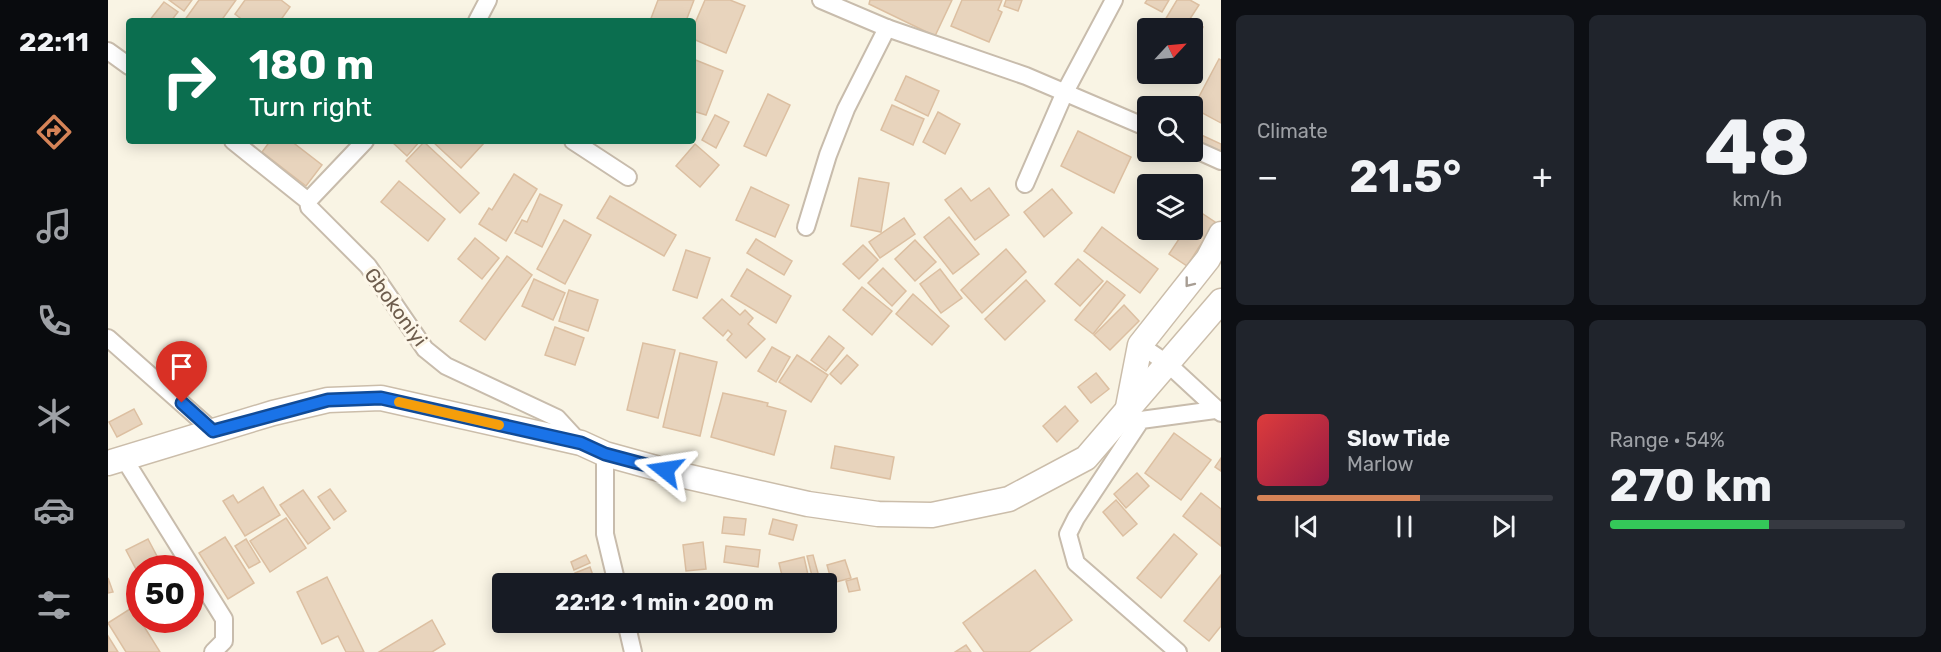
<!DOCTYPE html>
<meta charset="utf-8">
<style>
:root{--surface:#171b24;--page:#20242c;--text:#f1f3f6;--muted:#9ea1a6;--line:#363941;--accent:#d58357}
body{margin:0;font-family:Rubik,sans-serif;background:var(--page);color:var(--text);height:100vh;display:flex;flex-direction:column;font-size:22px;white-space:nowrap}
*{box-sizing:border-box;margin:0}
p{font-size:20px;color:var(--muted)}
.icon{flex:none;width:33px;height:33px;fill:none;stroke:currentColor;stroke-width:2;stroke-linecap:round;stroke-linejoin:round}
.map{position:relative;flex:1;overflow:hidden}
.side{display:flex;flex-direction:column;gap:15px;padding:15px;background:#0d0f14;width:720px}
.side>*{flex:none}
.guide{position:absolute;left:18px;top:18px;width:570px;height:126px;border-radius:6px;box-shadow:0 3px 15px #0003;background:#0b6e4f;color:#fff;overflow:hidden}
.needle{width:39px;rotate:64deg}
.controls{position:absolute;left:1029px;top:18px;display:grid;gap:12px}
.controls a{display:grid;place-items:center;width:66px;height:66px;border-radius:6px;background:var(--surface);box-shadow:0 3px 15px #0003;font-size:30px}
.speed{position:absolute;left:18px;top:555px;display:flex;gap:12px;font-size:30px;font-weight:700;text-align:center}
.speed>*{display:grid;place-content:center;width:78px;height:78px;border-radius:50%;background:var(--surface);box-shadow:0 3px 15px #0003;line-height:1}
.speed .limit{border:9px solid #d22;background:#fff;color:#111}
.pin{position:absolute;display:grid;place-items:center;width:51px;height:51px;color:#fff;margin:-62px -26px;border-radius:50% 50% 50% 0;rotate:-45deg;box-shadow:0 0 6px #0007}
.pin .icon{rotate:45deg}
.me{position:absolute;width:66px;margin:-33px;rotate:285deg;stroke-linejoin:round;filter:drop-shadow(0 0 4px #0008)}
.turn{display:flex;align-items:center;gap:21px;height:126px;padding:0 24px;font-size:27px}
.turn .icon{width:78px;height:78px;stroke-width:2.5}
.turn b{display:block;font-size:42px;line-height:51px}
.big{font-size:45px;font-weight:700;line-height:1.1}
.side .tile{flex:1;display:flex;flex-direction:column;justify-content:center;gap:9px;min-width:0;padding:0 21px;border-radius:9px;background:var(--page)}
.side .dial{align-items:center;gap:0}
.dial b{font-size:78px;line-height:1}
.song{display:flex;align-items:center;gap:18px}
.cover{width:72px;height:72px;border-radius:9px;background:linear-gradient(135deg,hsl(0 70% 55%),hsl(340 70% 35%))}
.played{height:6px;border-radius:3px;background:linear-gradient(90deg,var(--accent) 55%,var(--line) 55%)}
.keys{display:flex;justify-content:space-around;direction:ltr}
.heat{display:flex;justify-content:space-between;align-items:center;font-size:33px;direction:ltr}
.charge{height:9px;border-radius:4px;background:linear-gradient(90deg,#34c759 54%,var(--line) 0)}
.side .tiles{flex:1;display:grid;gap:15px;grid-template-columns:repeat(2,1fr)}
.trip{position:absolute;left:384px;top:573px;width:345px;height:60px;border-radius:6px;background:var(--surface);box-shadow:0 3px 15px #0003;font-weight:700;line-height:60px;text-align:center}
main{display:flex;flex:1;min-height:0}
.tab-bar{display:flex;flex-direction:column;width:108px;justify-content:space-around;align-items:center;background:#090b0e;color:var(--muted)}
.tab-bar .icon{width:42px;height:42px}
.tab-bar .selected{color:var(--accent)}
.tab-bar b{font-size:27px;color:var(--text)}
.map>svg:first-child{display:block}
.building{fill:#e8d4bd;stroke:#dcbfa1;stroke-width:1.5}
.lines{fill:none;stroke-linecap:round;stroke-linejoin:round}
.minor-casing{stroke:#c8bcac;stroke-width:20}
.secondary-casing{stroke:#cbbdaa;stroke-width:27}
.minor{stroke:#fff;stroke-width:16}
.secondary{stroke:#fff;stroke-width:24}
.oneway{stroke:#a89e94}
.route-casing{stroke:#114b97;stroke-width:15}
.route{stroke:#1a73e8;stroke-width:10}
.slow{stroke:#f59e0b;stroke-width:10}
.labels{text-anchor:middle;dominant-baseline:central;stroke-width:6;stroke-linejoin:round;paint-order:stroke}
.street-label{font-size:20px;fill:#6e5d4d;stroke:#fdf7e9}
</style>
<main>
<nav class="tab-bar">
<b>22:11</b>
<svg class="icon selected" aria-label="directions" viewBox="0 0 24 24"><path d="M12 3l9 9-9 9-9-9zM9 14v-3h6M13 9l2 2-2 2"/></svg>
<svg class="icon" aria-label="music" viewBox="0 0 24 24"><path d="M9 18V5l10-2v13"/><circle cx="6" cy="18" r="3"/><circle cx="16" cy="16" r="3"/></svg>
<svg class="icon" aria-label="phone" viewBox="0 0 24 24"><path d="M5 4h4l2 5-3 2q2 4 5 5l2-3 5 2v4C11 20 4 13 5 4z"/></svg>
<svg class="icon" aria-label="climate" viewBox="0 0 24 24"><path d="M12 3v18M4 7l16 10M4 17L20 7"/></svg>
<svg class="icon" aria-label="car" viewBox="0 0 24 24"><path d="M5 17H2v-5l4-1 3-4h7l3 4 3 1v5h-3M9 17h6M6 11h13"/><circle cx="7" cy="17" r="2"/><circle cx="17" cy="17" r="2"/></svg>
<svg class="icon" aria-label="filters" viewBox="0 0 24 24"><path d="M4 7h16M4 17h16"/><circle cx="9" cy="7" r="2"/><circle cx="15" cy="17" r="2"/></svg>
</nav>
<div class="map">
<svg width="1113" height="652" viewBox="0 0 1113 652">
<rect width="100%" height="100%" fill="#f9f4e4"/>
<!-- building -->
<g class="building">
<path d="M61 0H84L76 11Z"/>
<path d="M91 0H128L113 21H76Z"/>
<path d="M137 0H173L182 7 172 21H136L127 14Z"/>
<path d="M550 0H586L578 21H542Z"/>
<path d="M597 0H622L637 6 618 53 585 39V28Z"/>
<path d="M762 0H844L827 36 761 4Z"/>
<path d="M854 0H894L890 10 894 12 881 42 843 26Z"/>
<path d="M898 0H914L910 11 896 6Z"/>
<path d="M1039 0H1061L1054 12 1037 3Z"/>
<path d="M1069 0H1082L1091 5 1076 28H1071L1057 20Z"/>
<path d="M56 2 70 12 63 21H41Z"/>
<path d="M1082 21 1095 27 1091 37 1084 34V28H1079Z"/>
<path d="M585 59 615 71 598 115 585 111Z"/>
<path d="M1111 59 1113 60V123L1085 108Z"/>
<path d="M798 76 831 91 820 116 787 100Z"/>
<path d="M660 94 682 105 658 156 636 146Z"/>
<path d="M784 105 816 119 805 145 773 130Z"/>
<path d="M830 112 852 124 837 154 815 142Z"/>
<path d="M607 115 621 122 608 148 594 140Z"/>
<path d="M970 131 1023 157 1006 193 953 166Z"/>
<path d="M1089 133 1113 144V160L1084 143Z"/>
<path d="M162 141H183L214 165 198 186 154 152Z"/>
<path d="M283 141H312L299 156Z"/>
<path d="M324 141H376L377 142 353 168Z"/>
<path d="M316 142 371 193 352 213 298 161Z"/>
<path d="M587 144 611 165 592 187 568 166Z"/>
<path d="M406 174 429 189 398 241 371 224 381 208 384 210Z"/>
<path d="M751 178 781 183 773 232 743 226Z"/>
<path d="M291 181 337 219 320 241 273 202Z"/>
<path d="M643 187 681 205 667 237 628 220Z"/>
<path d="M853 188 863 201 881 188 901 215 867 240 837 200Z"/>
<path d="M944 189 964 213 936 237 916 212Z"/>
<path d="M432 194 454 205 434 247 407 233 414 220 419 222Z"/>
<path d="M502 196 568 235 556 256 489 218Z"/>
<path d="M1089 210 1107 222 1079 266 1061 254 1077 230H1084V217Z"/>
<path d="M841 217 871 254 845 274 816 237Z"/>
<path d="M796 218 807 234 772 258 761 242Z"/>
<path d="M456 220 483 235 457 284 429 269Z"/>
<path d="M994 227 1050 269 1032 293 976 251Z"/>
<path d="M367 238 391 258 374 279 350 259Z"/>
<path d="M648 239 684 261 676 275 639 253Z"/>
<path d="M807 240 828 262 807 281 787 259Z"/>
<path d="M755 245 770 260 751 279 735 264Z"/>
<path d="M898 249 918 272 874 313 853 290Z"/>
<path d="M578 250 602 258 589 298 565 290Z"/>
<path d="M399 256 424 275 377 340 352 321Z"/>
<path d="M970 259 995 281 972 306 947 284Z"/>
<path d="M775 268 798 291 784 306 760 283Z"/>
<path d="M639 269 683 296 668 323 623 296Z"/>
<path d="M832 269 854 298 833 313 812 284Z"/>
<path d="M426 279 457 293 445 320 414 306Z"/>
<path d="M918 280 937 301 897 340 877 319Z"/>
<path d="M999 281 1017 295 985 334 967 320Z"/>
<path d="M754 287 784 311 764 335 735 310Z"/>
<path d="M461 290 490 300 480 331 451 321Z"/>
<path d="M805 294 841 326 824 345 788 314Z"/>
<path d="M614 299 632 315 637 310 645 318 640 324 657 339 638 358 619 340 624 334 620 330 615 336 595 318Z"/>
<path d="M1016 305 1031 321 1002 350 986 335Z"/>
<path d="M447 327 476 338 467 365 437 355Z"/>
<path d="M721 336 736 348 718 371 703 360Z"/>
<path d="M535 343 567 350 550 418 519 410Z"/>
<path d="M664 347 682 357 668 382 650 371Z"/>
<path d="M572 353 609 362 592 436 555 427Z"/>
<path d="M689 355 720 375 703 402 671 382Z"/>
<path d="M739 355 750 365 733 384 722 374Z"/>
<path d="M988 373 1001 389 983 403 970 387Z"/>
<path d="M615 393 660 403 659 406 678 411 666 455 603 437Z"/>
<path d="M957 406 970 421 949 442 935 426Z"/>
<path d="M26 409 34 424 9 437 1 422Z"/>
<path d="M1066 433 1103 460 1073 500 1037 473Z"/>
<path d="M727 446 786 457 782 479 723 468Z"/>
<path d="M1113 458V471L1107 467Z"/>
<path d="M1029 473 1041 486 1018 508 1006 494Z"/>
<path d="M155 487 172 515 137 536 115 501 125 495 130 503Z"/>
<path d="M222 489 238 511 226 520 210 497Z"/>
<path d="M195 490 222 528 200 544 172 505Z"/>
<path d="M1093 493 1113 509V546L1075 516Z"/>
<path d="M1008 500 1029 524 1015 536 995 512Z"/>
<path d="M616 517 638 519 636 535 614 533Z"/>
<path d="M178 518 198 548 162 572 142 541Z"/>
<path d="M665 519 689 525 685 540 661 534Z"/>
<path d="M1066 534 1089 554 1053 598 1029 578Z"/>
<path d="M117 537 146 583 120 599 91 553Z"/>
<path d="M40 539 52 562 39 568H32L30 573 18 550Z"/>
<path d="M138 539 152 562 141 568 127 546Z"/>
<path d="M595 542 598 569 578 571 575 545Z"/>
<path d="M618 546 652 550 650 567 616 562Z"/>
<path d="M478 555 482 563 466 570 463 562Z"/>
<path d="M705 555 713 584H706L699 556Z"/>
<path d="M696 557 702 584H676L671 563Z"/>
<path d="M737 560 743 578 724 583 719 565Z"/>
<path d="M482 567 488 584H471L467 573Z"/>
<path d="M927 570 964 620 921 652H876L855 623Z"/>
<path d="M1113 575V626L1101 641 1076 621Z"/>
<path d="M219 577 256 652H238L230 636 214 644 189 592Z"/>
<path d="M0 578 5 592 0 593Z"/>
<path d="M749 578 752 590 741 592 738 581Z"/>
<path d="M25 607 32 620 52 652H18L0 623Z"/>
<path d="M324 620 337 644 324 652H271Z"/>
<path d="M0 636 10 652H0Z"/>
<path d="M858 645 863 652H847Z"/>
</g>
<g class="lines">
<!-- minor casing -->
<g class="minor-casing">
<g id="minor">
<path d="M713 0 779 28 918 76 1040 128"/>
<path d="M369 21 380 0"/>
<path d="M0 51 21 66"/>
<path d="M125 141 200 201 201 207 260 266 317 349 338 366 449 418 472 443"/>
<path d="M465 141 520 177"/>
<path d="M1084 148 1113 161"/>
<path d="M917 184 957 92 1006 0"/>
<path d="M200 201 257 141"/>
<path d="M698 227 720 155 738 109 779 28"/>
<path d="M0 338 105 431"/>
<path d="M1032 345 1060 364 1113 413"/>
<path d="M497 454V534L509 584"/>
<path d="M15 457 116 619V641L105 652"/>
<path d="M518 622 525 652"/>
<path d="M1070 652 968 563 960 534 968 518 1033 420 1107 410"/>
</g>
</g>
<!-- secondary casing -->
<g class="secondary-casing">
<g id="secondary">
<path d="M1020 407 1032 345 1100 259 1113 234"/>
<path d="M0 463 165 413 220 400 273 398 473 443 497 454 577 476 700 504 770 514 824 515 901 499 978 458 1113 301"/>
</g>
</g>
<!-- minor -->
<use href="#minor" class="minor"/>
<!-- secondary -->
<use href="#secondary" class="secondary"/>
</g>
<!-- one-way arrows -->
<defs><path id="oneway-chevron" d="M-2-3.5L2.5 0L-2 3.5" fill="none" stroke-width="1.6" stroke-linecap="round" stroke-linejoin="round" transform="scale(1.5)"/></defs>
<use class="oneway" href="#oneway-chevron" transform="translate(1081 283) rotate(128)"/>
<g class="lines">
<!-- route casing -->
<g class="route-casing">
<path id="route" d="M74 403 105 431 220 400 273 398 473 443 497 454 557 470"/>
</g>
<!-- route -->
<use href="#route" class="route"/>
<!-- slow -->
<path class="slow" d="M291 402 391 425"/>
</g>
<g class="labels">
<!-- street labels -->
<g class="street-label">
<text transform="translate(288 307) rotate(54)">Gbokoniyi</text>
</g>
</g>
</svg>
<div class="controls">
<a><svg class="needle" viewBox="-14 -14 28 28"><path d="M0-13l5 13h-10z" fill="#e53935"/><path d="M0 13l5-13h-10z" fill="#9ea1a6"/></svg></a>
<a><svg class="icon" aria-label="search" viewBox="0 0 24 24"><circle cx="10" cy="10" r="6"/><path d="M15 15l6 6"/></svg></a>
<a><svg class="icon" aria-label="layers" viewBox="0 0 24 24"><path d="M12 4l9 5-9 5-9-5zM3 14l9 5 9-5"/></svg></a>
</div>
<div class="speed"><div class="limit">50</div></div>
<div class="pin" style="left:74px;top:403px;background:#d93025"><svg class="icon" aria-label="arrive" viewBox="0 0 24 24"><path d="M6 21V4h12l-3 4 3 4H6"/></svg></div>
<svg class="me" style="left:557px;top:470px" viewBox="-20 -20 40 40"><path d="M0-17L14 15 0 8-14 15z" fill="#1a73e8" stroke="#fff" stroke-width="4"/></svg>
<div class="trip">22:12 · 1 min · 200 m</div>
<div class="guide">
<div class="turn"><svg class="icon" aria-label="right" viewBox="0 0 24 24"><path d="M7 20v-9h11M14 6l5 5-5 5"/></svg><div><b>180 m</b>Turn right</div></div>
</div>
</div>
<section class="side">
<div class="tiles">
<div class="tile"><p>Climate</p>
<div class="heat"><a>−</a><b class="big">21.5°</b><a>+</a></div>
</div>
<div class="tile dial"><b>48</b><p>km/h</p></div>
<div class="tile">
<div class="song"><i class="cover"></i><div><b>Slow Tide</b><p>Marlow</p></div></div>
<div class="played"></div>
<div class="keys"><svg class="icon" aria-label="previous" viewBox="0 0 24 24"><path d="M18 5L8 12l10 7zM5 5v14"/></svg><svg class="icon" aria-label="pause" viewBox="0 0 24 24"><path d="M8 5v14M16 5v14"/></svg><svg class="icon" aria-label="next" viewBox="0 0 24 24"><path d="M6 5l10 7-10 7zM19 5v14"/></svg></div>
</div>
<div class="tile"><p>Range · 54%</p><b class="big">270 km</b><div class="charge"></div></div>
</div>
</section>
</main>
